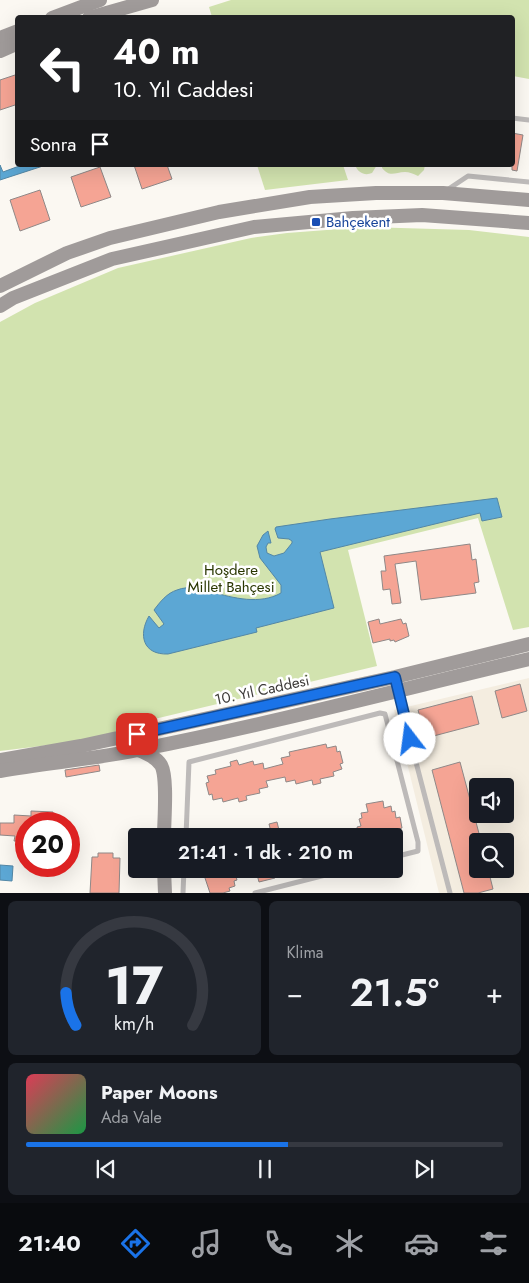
<!DOCTYPE html>
<html lang="tr">
<meta charset="utf-8">
<style>
:root{--surface:#171b24;--page:#20242c;--text:#f1f3f6;--muted:#9ea1a6;--line:#363941;--accent:#1a73e8}
body{margin:0;font-family:Jost,sans-serif;background:var(--page);color:var(--text);height:100vh;display:flex;flex-direction:column;font-size:19px;white-space:nowrap}
*{box-sizing:border-box;margin:0}
p{font-size:16px;color:var(--muted)}
.icon{flex:none;width:28px;height:28px;fill:none;stroke:currentColor;stroke-width:2;stroke-linecap:round;stroke-linejoin:round}
.map{position:relative;height:893px;overflow:hidden}
.details{display:flex;flex-direction:column;gap:8px;padding:8px;background:#0d0f14;flex:1}
.details>*{flex:none}
.top-card{position:absolute;left:15px;top:15px;width:500px;height:152px;border-radius:5px;box-shadow:0 5px 20px #0002;background:#202124;color:#fff;overflow:hidden}
.fabs{position:absolute;left:469px;top:778px;display:grid;gap:10px}
.fabs a{display:grid;place-items:center;width:45px;height:45px;border-radius:5px;background:var(--surface);box-shadow:0 5px 20px #0002;font-size:25px}
.speed{position:absolute;left:15px;top:812px;display:flex;gap:10px;font-size:25px;font-weight:700;text-align:center}
.speed>*{display:grid;place-content:center;width:65px;height:65px;border-radius:50%;background:var(--surface);box-shadow:0 5px 20px #0002;line-height:1}
.speed .limit{border:8px solid #d22;background:#fff;color:#111}
.pin{position:absolute;display:grid;place-items:center;width:42px;height:42px;color:#fff;margin:-21px;border-radius:10px;box-shadow:0 2px 8px #0006}
.me{position:absolute;width:55px;margin:-28px;rotate:345deg;stroke-linejoin:round;filter:drop-shadow(0 0 4px #0008)}
.turn{display:flex;align-items:center;gap:18px;height:105px;padding:0 15px;font-size:22px}
.turn .icon{width:65px;height:65px;stroke-width:2.5}
.turn b{display:block;font-size:35px;line-height:42px}
.then{display:flex;align-items:center;height:48px;padding:0 15px;background:#0003;gap:10px;font-size:19px}
.big{font-size:38px;font-weight:600;line-height:1.1}
.details .widget{flex:1;display:flex;flex-direction:column;justify-content:center;gap:8px;min-width:0;padding:0 18px;border-radius:8px;background:var(--page)}
.details .dial{align-items:center;gap:0}
.dial svg{height:130px;overflow:visible;fill:none;stroke:var(--line);stroke-width:7;stroke-linecap:round;text-anchor:middle}
.dial text{fill:var(--text);stroke:none}
.song{display:flex;align-items:center;gap:15px}
.cover{width:60px;height:60px;border-radius:8px;background:linear-gradient(135deg,hsl(350 70% 55%),hsl(140 70% 35%))}
.played{height:5px;border-radius:2px;background:linear-gradient(90deg,var(--accent) 55%,var(--line) 55%)}
.keys{display:flex;justify-content:space-around;direction:ltr}
.heat{display:flex;justify-content:space-between;align-items:center;font-size:28px;direction:ltr}
.details .tiles{flex:1;display:grid;gap:8px;grid-template-columns:1fr 1fr}
.widget:last-child{grid-column:span 2}
.trip{position:absolute;left:128px;top:828px;width:275px;height:50px;border-radius:5px;background:var(--surface);box-shadow:0 5px 20px #0002;font-weight:600;line-height:50px;text-align:center}
.dock{display:flex;height:80px;justify-content:space-around;align-items:center;background:#090b0e;color:var(--muted)}
.dock .icon{width:35px;height:35px}
.dock .on{color:var(--accent)}
.dock b{font-size:22px;color:var(--text)}
.map>svg:first-child{display:block}
.built{fill:#f4ede0;fill-rule:evenodd}
.green{fill:#d2e3af}
.water{fill:#5ca7d4;stroke:#5387a6}
.building{fill:#f5a494;stroke:#8f8887}
.lines{fill:none;stroke-linecap:round;stroke-linejoin:round}
.lane{stroke:#bdbab9;stroke-width:5}
.secondary{stroke:#a09b9a;stroke-width:14}
.route-casing{stroke:#114b97;stroke-width:12}
.route{stroke:#1a73e8;stroke-width:9}
.transit-dot{fill:#1a4fb4;stroke:#fff;stroke-width:2}
.labels{text-anchor:middle;dominant-baseline:central;stroke-width:5;stroke-linejoin:round;paint-order:stroke}
.transit-label{font-size:15px;fill:#164399;stroke:#fff;text-anchor:start}
.park-label{font-size:15px;fill:#293600;stroke:#fff}
.street-label{font-size:15px;fill:#3d3b39;stroke:#fff}
</style>
<div class="map">
<svg width="529" height="893" viewBox="0 0 529 893">
<rect width="100%" height="100%" fill="#fbf8f2"/>
<!-- built -->
<path class="built" d="M529 678V893H439L394 710ZM478 786H505V814H478ZM478 841H505V869H478Z"/>
<!-- green -->
<g class="green">
<path d="M231 0H529V79L513 76 512 18 212 17 209 7Z"/>
<path d="M257 165H343L348 180 265 190Z"/>
<path d="M355 165H377L372 173C365 176 358 173 355 165Z"/>
<path d="M382 165H425L424 170 418 176C414 174 409 172 405 172 395 172 390 178 382 168Z"/>
<path d="M366 227 469 230 529 237V627L513 630 478 518 348 550 377 666 121 727 107 738 0 751V322L35 303 118 268 251 238 287 233Z"/>
</g>
<!-- water -->
<g class="water">
<path d="M0 165 3 172 22 165H46L0 180Z"/>
<path d="M497 498 502 517 482 521 480 513 320 552 334 608 256 628 257 632 168 654C143 655 138 635 149 616L159 628 164 624 154 610C160 602 167 593 177 590 189 585 201 590 212 592 233 598 260 605 281 593V585L260 558 257 546 263 535 268 531 271 543H268L266 547 267 553 274 556 284 553 292 543V541L289 539 278 538 275 529 276 527 330 519Z"/>
<path d="M0 865 13 866 12 881 0 880Z"/>
</g>
<!-- building -->
<g class="building">
<path d="M18 74V104L0 110V80Z"/>
<path d="M512 133 523 135 517 171 512 170Z"/>
<path d="M134 165H167L172 179 142 189Z"/>
<path d="M100 167 111 197 81 207 71 177Z"/>
<path d="M40 190 50 220 20 231 10 200Z"/>
<path d="M470 544 472 560 476 559 479 582 474 583 476 593 421 600 416 561 395 564 401 603 392 604 390 589 383 590 381 571H386L384 556Z"/>
<path d="M379 619 380 624 401 619 403 624 406 623 409 636 395 642 394 640 390 641V639L373 643 368 622Z"/>
<path d="M520 684 527 711 502 718 495 691Z"/>
<path d="M472 696 479 724 426 738 418 710Z"/>
<path d="M326 744 327 748 336 746 337 752 340 751 343 763 340 764 342 769 333 772 334 776 320 779 321 783 313 785 312 780 296 784 295 780 286 782 285 777 266 781 268 787 259 789 260 793 246 796 247 800 239 802 238 798 223 802 222 798 213 800 212 794 209 795 206 783 209 782 207 776 216 774 215 770 231 766 230 762 237 760 239 765 253 761 254 765 263 763 264 769 283 764 281 758 290 756 289 752Z"/>
<path d="M460 762 481 841H478V869H488L493 889 478 893H464L432 770Z"/>
<path d="M99 765 100 771 66 777 65 770Z"/>
<path d="M383 801 384 808 391 806 392 812 395 811 396 818 400 817 402 828 399 829 400 836H359L357 827 361 826 359 819 362 818 361 813 368 812 366 804Z"/>
<path d="M31 811 53 812V816H61V824H26V841H14L15 836 0 835V823H14V815L31 816Z"/>
<path d="M277 822 280 834 272 836 269 824Z"/>
<path d="M98 853H113V858H120L119 893H90L92 857H98Z"/>
<path d="M202 869H231L233 874 235 873 237 880 234 881 235 886 229 888 230 891 223 893H210Z"/>
<path d="M264 869H273L275 878 259 882 256 871Z"/>
</g>
<g class="lines">
<!-- lane -->
<g class="lane">
<path d="M512 118 529 120"/>
<path d="M447 190 468 176 529 182"/>
<path d="M398 693 450 893"/>
<path d="M186 836 189 762 380 713 385 714 418 842V851L394 857"/>
<path d="M183 893 184 869"/>
<path d="M255 893 349 869"/>
</g>
<!-- secondary -->
<g class="secondary">
<path d="M52 18 100 0"/>
<path d="M89 18 152 0"/>
<path d="M0 38 18 31"/>
<path d="M0 51 18 43"/>
<path d="M0 286 67 253 110 238 219 212 310 197 376 193H443L529 200"/>
<path d="M0 306 13 298 112 259 254 227 353 218 422 215 529 223"/>
<path d="M138 750C146 753 156 757 161 765 168 777 164 821 164 836"/>
<path d="M0 760 81 746 395 677 529 644"/>
<path d="M0 771C46 763 93 759 138 750 270 724 399 690 529 659"/>
<path d="M164 869 165 893"/>
</g>
</g>
<g class="lines">
<!-- route casing -->
<g class="route-casing">
<path id="route" d="M137 734 395 677 410 739"/>
</g>
<!-- route -->
<use href="#route" class="route"/>
</g>
<!-- markers -->
<rect class="transit-dot" x="311" y="217" width="10" height="10" rx="2.5"/>
<g class="labels">
<!-- transit labels -->
<g class="transit-label">
<text x="326" y="222">Bahçekent</text>
</g>
<!-- park labels -->
<g class="park-label">
<text x="231" y="570">Hoşdere<tspan x="231" dy="17">Millet Bahçesi</tspan></text>
</g>
<!-- street labels -->
<g class="street-label">
<text transform="translate(262 690) rotate(-12)">10. Yıl Caddesi</text>
</g>
</g>
</svg>
<div class="fabs">
<a><svg class="icon" aria-label="sound" viewBox="0 0 24 24"><path d="M4 9h4l5-4v14l-5-4H4zM17 9q2 3 0 6"/></svg></a>
<a><svg class="icon" aria-label="search" viewBox="0 0 24 24"><circle cx="10" cy="10" r="6"/><path d="M15 15l6 6"/></svg></a>
</div>
<div class="speed"><div class="limit">20</div></div>
<div class="pin" style="left:137px;top:734px;background:#d93025"><svg class="icon" aria-label="arrive" viewBox="0 0 24 24"><path d="M6 21V4h12l-3 4 3 4H6"/></svg></div>
<svg class="me" style="left:410px;top:739px" viewBox="-20 -20 40 40"><circle r="19" fill="#fff"/><path d="M0-13L10 11 0 6-10 11z" fill="#1a73e8"/></svg>
<div class="trip">21:41 · 1 dk · 210 m</div>
<div class="top-card">
<div class="turn"><svg class="icon" aria-label="left" viewBox="0 0 24 24"><path d="M17 20v-9H6M10 6l-5 5 5 5"/></svg><div><b>40 m</b>10. Yıl Caddesi</div></div>
<div class="then">Sonra<svg class="icon" aria-label="arrive" viewBox="0 0 24 24"><path d="M6 21V4h12l-3 4 3 4H6"/></svg></div>
</div>
</div>
<section class="details">
<div class="tiles">
<div class="widget dial"><svg viewBox="0 0 100 80">
<path d="M14 69A42 42 0 1 1 86 69"/>
<path d="M14 69A42 42 0 0 1 8 49" stroke="#1a73e8"/>
<text x="50" y="56" font-size="32" font-weight="700">17</text>
<text x="50" y="72" font-size="11">km/h</text>
</svg></div>
<div class="widget"><p>Klima</p>
<div class="heat"><a>−</a><b class="big">21.5°</b><a>+</a></div>
</div>
<div class="widget">
<div class="song"><i class="cover"></i><div><b>Paper Moons</b><p>Ada Vale</p></div></div>
<div class="played"></div>
<div class="keys"><svg class="icon" aria-label="previous" viewBox="0 0 24 24"><path d="M18 5L8 12l10 7zM5 5v14"/></svg><svg class="icon" aria-label="pause" viewBox="0 0 24 24"><path d="M8 5v14M16 5v14"/></svg><svg class="icon" aria-label="next" viewBox="0 0 24 24"><path d="M6 5l10 7-10 7zM19 5v14"/></svg></div>
</div>
</div>
</section>
<nav class="dock">
<b>21:40</b>
<svg class="icon on" aria-label="directions" viewBox="0 0 24 24"><path d="M12 3l9 9-9 9-9-9zM9 14v-3h6M13 9l2 2-2 2"/></svg>
<svg class="icon" aria-label="music" viewBox="0 0 24 24"><path d="M9 18V5l10-2v13"/><circle cx="6" cy="18" r="3"/><circle cx="16" cy="16" r="3"/></svg>
<svg class="icon" aria-label="phone" viewBox="0 0 24 24"><path d="M5 4h4l2 5-3 2q2 4 5 5l2-3 5 2v4C11 20 4 13 5 4z"/></svg>
<svg class="icon" aria-label="climate" viewBox="0 0 24 24"><path d="M12 3v18M4 7l16 10M4 17L20 7"/></svg>
<svg class="icon" aria-label="car" viewBox="0 0 24 24"><path d="M5 17H2v-5l4-1 3-4h7l3 4 3 1v5h-3M9 17h6M6 11h13"/><circle cx="7" cy="17" r="2"/><circle cx="17" cy="17" r="2"/></svg>
<svg class="icon" aria-label="filters" viewBox="0 0 24 24"><path d="M4 7h16M4 17h16"/><circle cx="9" cy="7" r="2"/><circle cx="15" cy="17" r="2"/></svg>
</nav>
